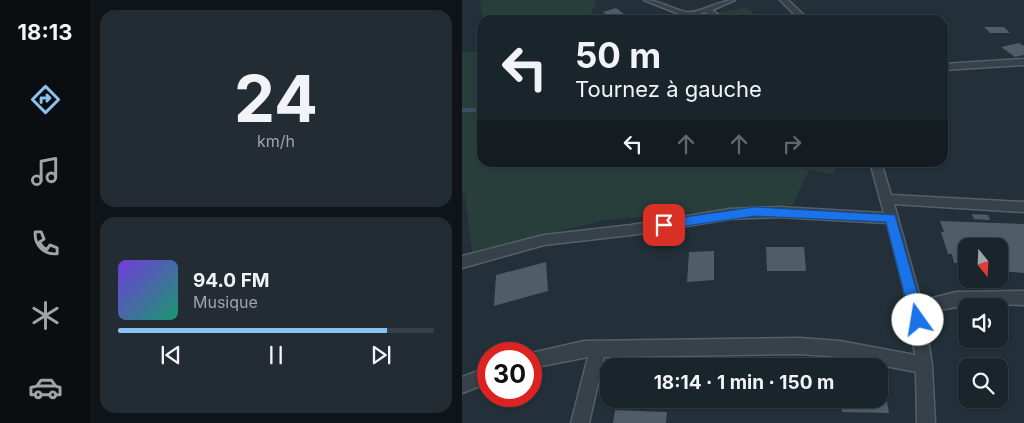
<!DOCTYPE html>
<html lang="fr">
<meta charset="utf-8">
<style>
:root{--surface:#1a242b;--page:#232c33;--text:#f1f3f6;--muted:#9fa4a9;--line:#384147;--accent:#8bc2f1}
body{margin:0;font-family:Inter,sans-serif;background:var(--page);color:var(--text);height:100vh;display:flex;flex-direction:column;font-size:19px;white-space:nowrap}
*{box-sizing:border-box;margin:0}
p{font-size:16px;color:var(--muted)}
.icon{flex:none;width:28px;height:28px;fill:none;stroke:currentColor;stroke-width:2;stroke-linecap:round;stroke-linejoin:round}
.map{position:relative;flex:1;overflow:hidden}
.drawer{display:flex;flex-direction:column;gap:10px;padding:10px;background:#0e1418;width:372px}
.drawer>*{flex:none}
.hud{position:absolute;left:15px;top:15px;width:471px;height:152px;border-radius:15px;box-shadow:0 1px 4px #0004,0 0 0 1px var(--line);background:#1a242b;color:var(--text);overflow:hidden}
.needle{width:32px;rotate:162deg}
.buttons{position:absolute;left:496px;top:238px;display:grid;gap:10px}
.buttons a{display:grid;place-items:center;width:50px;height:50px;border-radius:10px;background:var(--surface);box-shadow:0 1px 4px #0004,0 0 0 1px var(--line);font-size:25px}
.speed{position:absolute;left:15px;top:342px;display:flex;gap:10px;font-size:25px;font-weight:700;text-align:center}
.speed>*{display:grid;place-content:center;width:65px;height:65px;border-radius:50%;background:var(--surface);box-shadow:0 1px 4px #0004,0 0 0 1px var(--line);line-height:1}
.speed .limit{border:8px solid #d22;background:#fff;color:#111}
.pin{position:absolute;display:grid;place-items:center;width:42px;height:42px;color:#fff;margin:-21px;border-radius:10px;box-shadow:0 2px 8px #0006}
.me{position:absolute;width:55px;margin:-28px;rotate:347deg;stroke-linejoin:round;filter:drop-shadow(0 0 4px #0008)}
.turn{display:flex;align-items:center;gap:18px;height:105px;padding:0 15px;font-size:22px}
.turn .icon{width:65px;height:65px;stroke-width:2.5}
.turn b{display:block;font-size:35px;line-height:42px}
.lanes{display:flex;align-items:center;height:48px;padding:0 15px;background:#0003;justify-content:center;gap:25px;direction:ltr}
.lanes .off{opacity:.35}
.drawer .card{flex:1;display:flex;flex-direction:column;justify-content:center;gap:8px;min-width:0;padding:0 18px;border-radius:15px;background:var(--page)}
.drawer .dial{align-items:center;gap:0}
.dial b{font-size:65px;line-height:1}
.song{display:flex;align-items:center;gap:15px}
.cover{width:60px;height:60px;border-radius:8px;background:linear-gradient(135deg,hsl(260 70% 55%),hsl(160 70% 35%))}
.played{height:5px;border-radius:2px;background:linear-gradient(90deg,var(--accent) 85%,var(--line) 85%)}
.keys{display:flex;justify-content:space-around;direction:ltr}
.trip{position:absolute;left:138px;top:358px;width:288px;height:50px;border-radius:15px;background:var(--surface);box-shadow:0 1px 4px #0004,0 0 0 1px var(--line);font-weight:700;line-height:50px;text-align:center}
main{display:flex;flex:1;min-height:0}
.tab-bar{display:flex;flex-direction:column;width:90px;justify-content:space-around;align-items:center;background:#0a0e11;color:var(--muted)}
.tab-bar .icon{width:35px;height:35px}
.tab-bar .on{color:var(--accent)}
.tab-bar b{font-size:22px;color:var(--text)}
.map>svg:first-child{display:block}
.green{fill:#283e3b}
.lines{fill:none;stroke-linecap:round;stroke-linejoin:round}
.stream{stroke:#395062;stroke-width:4}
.building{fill:#4e5d67}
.minor-casing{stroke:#555f67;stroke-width:3}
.minor{fill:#37414a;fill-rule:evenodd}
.route{fill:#1a73e8;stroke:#114b97}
</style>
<main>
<nav class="tab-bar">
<b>18:13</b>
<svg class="icon on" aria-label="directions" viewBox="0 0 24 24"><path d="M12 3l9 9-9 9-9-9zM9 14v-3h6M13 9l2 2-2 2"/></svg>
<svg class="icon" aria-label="music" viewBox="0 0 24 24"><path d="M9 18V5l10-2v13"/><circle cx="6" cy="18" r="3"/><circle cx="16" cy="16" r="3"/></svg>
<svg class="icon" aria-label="phone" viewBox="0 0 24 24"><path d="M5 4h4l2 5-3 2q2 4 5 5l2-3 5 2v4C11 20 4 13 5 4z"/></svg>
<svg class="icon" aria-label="climate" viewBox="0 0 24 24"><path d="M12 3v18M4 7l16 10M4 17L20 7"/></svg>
<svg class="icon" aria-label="car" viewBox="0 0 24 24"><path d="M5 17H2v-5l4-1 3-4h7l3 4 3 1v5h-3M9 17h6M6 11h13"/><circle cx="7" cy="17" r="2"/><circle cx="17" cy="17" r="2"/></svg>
</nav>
<section class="drawer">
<div class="card dial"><b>24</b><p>km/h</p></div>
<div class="card">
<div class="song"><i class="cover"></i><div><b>94.0 FM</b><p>Musique</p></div></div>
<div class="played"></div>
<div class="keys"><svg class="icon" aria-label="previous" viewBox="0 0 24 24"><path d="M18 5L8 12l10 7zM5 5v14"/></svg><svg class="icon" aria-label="pause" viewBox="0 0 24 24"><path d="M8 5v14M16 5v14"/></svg><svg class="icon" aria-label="next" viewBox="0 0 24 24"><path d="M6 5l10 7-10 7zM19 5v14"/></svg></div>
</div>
</section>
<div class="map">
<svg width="562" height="423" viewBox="0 0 562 423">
<rect width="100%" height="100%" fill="#233039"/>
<!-- green -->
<g class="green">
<path d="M18 0H134L129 16 133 20H21Z"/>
<path d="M284 7 299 20H223Z"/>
<path d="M20 51V162L377 163 371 174 347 170 331 205 143 220 10 252 3 194 0 193V53Z"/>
</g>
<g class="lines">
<!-- stream -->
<path class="stream" d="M0 110H20"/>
</g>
<!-- building -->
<g class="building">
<path d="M154 8 162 14 149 18 141 12Z"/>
<path d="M522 27H542L548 33H528Z"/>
<path d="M557 43 562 46V55L553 57 539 47Z"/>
<path d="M510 214 526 215 528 220 512 219Z"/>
<path d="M478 221 562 224V273L538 271V246H505V264L492 263 490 254H486L479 232H482Z"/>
<path d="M304 247H342L344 271H305Z"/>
<path d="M252 251V280L225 282 227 252Z"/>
<path d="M84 262 86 291 32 306 34 275Z"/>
<path d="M416 374H420L427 413 380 412 378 399H416Z"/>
<path d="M153 410 205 412 204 423H151Z"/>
</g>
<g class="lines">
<!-- minor casing -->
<g class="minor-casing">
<g id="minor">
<path d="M182 0C198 0 209 9 224 12 238 14 256 0 273 0L250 10 263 20H254L243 12 231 16H222Z"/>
<path d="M318 0H326L347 20H316L334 16Z"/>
<path d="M562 59V65L481 70V64Z"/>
<path d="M408 162H419L429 195 562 202V212L432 204 459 301 494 292 562 291V305C524 303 499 304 462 314L470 365 473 423H455L454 372 378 357 338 354 142 357 127 423H109L126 357 69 368V354H65L122 341 338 338 378 341 453 355 442 289 425 223 317 217 268 219 169 235 82 245 0 268V256L82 235 169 225 268 209 317 207 422 213Z"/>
<path d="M26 367V383L0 393V377Z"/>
</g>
</g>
<!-- minor -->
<use href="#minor" class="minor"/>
</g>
<!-- route -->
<path class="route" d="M293 207 433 215 463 320 461 325 456 326 451 325 449 320 424 222 293 216 202 229 196 225 202 220Z"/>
</svg>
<div class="buttons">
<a><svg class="needle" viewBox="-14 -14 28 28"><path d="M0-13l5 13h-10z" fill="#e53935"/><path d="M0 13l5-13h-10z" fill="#9fa4a9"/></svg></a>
<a><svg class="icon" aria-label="sound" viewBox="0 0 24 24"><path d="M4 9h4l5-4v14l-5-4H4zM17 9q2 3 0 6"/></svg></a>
<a><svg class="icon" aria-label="search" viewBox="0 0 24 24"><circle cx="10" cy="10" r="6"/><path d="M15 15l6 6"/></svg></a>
</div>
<div class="speed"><div class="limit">30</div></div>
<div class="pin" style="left:202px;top:225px;background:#d93025"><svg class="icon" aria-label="arrive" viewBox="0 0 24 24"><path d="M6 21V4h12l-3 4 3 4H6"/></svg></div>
<svg class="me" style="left:456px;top:320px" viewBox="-20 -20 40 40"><circle r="19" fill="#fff"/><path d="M0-13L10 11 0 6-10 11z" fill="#1a73e8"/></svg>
<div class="trip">18:14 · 1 min · 150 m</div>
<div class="hud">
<div class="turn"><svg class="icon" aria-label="left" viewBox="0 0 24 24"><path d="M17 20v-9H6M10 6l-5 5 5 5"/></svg><div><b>50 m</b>Tournez à gauche</div></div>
<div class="lanes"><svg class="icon" aria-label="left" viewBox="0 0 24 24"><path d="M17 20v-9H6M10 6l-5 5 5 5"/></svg><svg class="icon off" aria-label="ahead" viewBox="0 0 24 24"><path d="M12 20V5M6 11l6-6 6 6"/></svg><svg class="icon off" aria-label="ahead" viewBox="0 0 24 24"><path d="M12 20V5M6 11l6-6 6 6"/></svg><svg class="icon off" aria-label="right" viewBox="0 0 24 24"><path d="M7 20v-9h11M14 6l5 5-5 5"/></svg></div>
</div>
</div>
</main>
